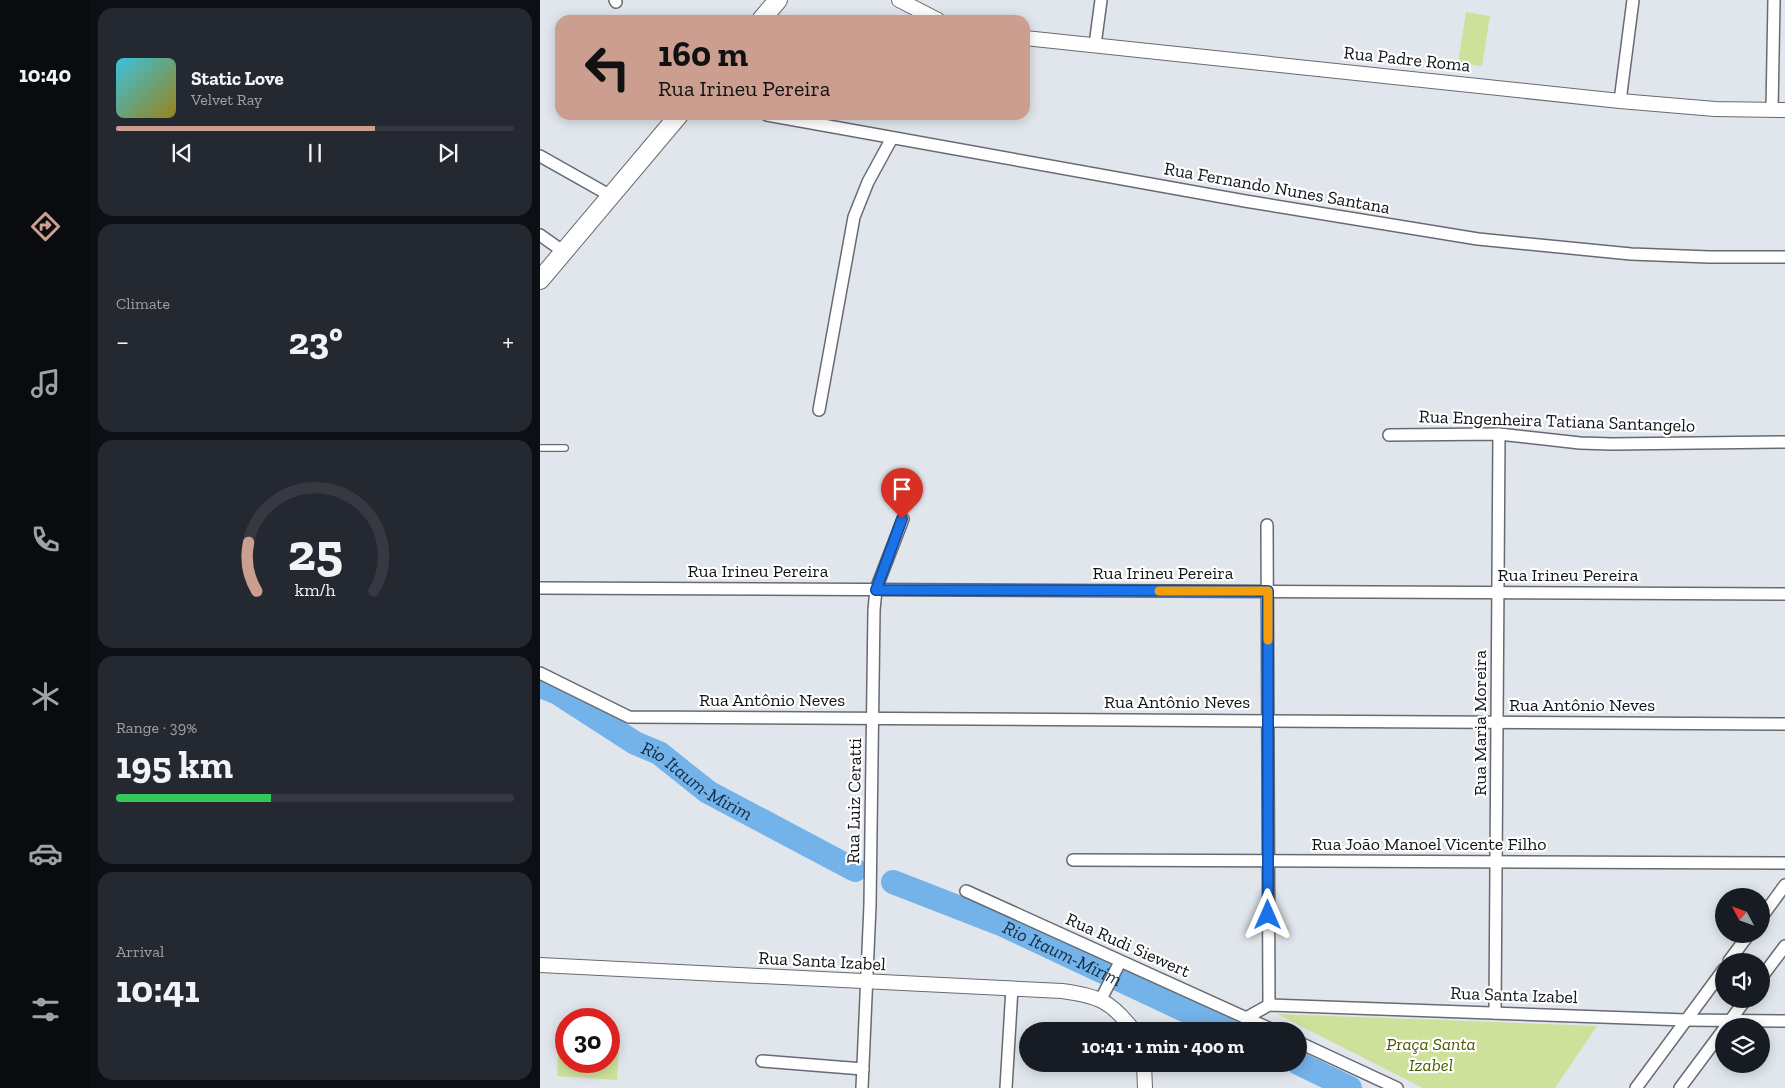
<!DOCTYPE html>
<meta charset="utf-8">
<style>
:root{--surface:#171b24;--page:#242831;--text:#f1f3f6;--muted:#9ea1a6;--line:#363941;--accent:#cb9e90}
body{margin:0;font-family:"Zilla Slab",serif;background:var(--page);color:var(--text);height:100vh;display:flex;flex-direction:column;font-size:19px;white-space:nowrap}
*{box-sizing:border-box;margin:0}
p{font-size:16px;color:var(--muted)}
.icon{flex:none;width:28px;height:28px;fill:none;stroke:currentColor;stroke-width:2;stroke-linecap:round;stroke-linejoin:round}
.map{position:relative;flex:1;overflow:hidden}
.drawer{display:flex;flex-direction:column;gap:8px;padding:8px;background:#0d0f14;width:450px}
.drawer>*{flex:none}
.guide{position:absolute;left:15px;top:15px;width:475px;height:105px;border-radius:15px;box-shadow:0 2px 12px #0003;background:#cb9e90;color:#111;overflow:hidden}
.needle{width:32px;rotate:311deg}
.fabs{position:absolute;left:1175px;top:888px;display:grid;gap:10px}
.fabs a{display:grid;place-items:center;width:55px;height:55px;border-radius:50%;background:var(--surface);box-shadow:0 2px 12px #0003;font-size:25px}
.speed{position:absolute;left:15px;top:1008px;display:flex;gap:10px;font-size:25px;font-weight:700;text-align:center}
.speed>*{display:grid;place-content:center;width:65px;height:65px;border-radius:50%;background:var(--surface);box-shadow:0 2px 12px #0003;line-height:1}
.speed .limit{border:8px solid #d22;background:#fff;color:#111}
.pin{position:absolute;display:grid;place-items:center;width:42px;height:42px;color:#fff;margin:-51px -21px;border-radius:50% 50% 50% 0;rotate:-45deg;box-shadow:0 0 5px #0007}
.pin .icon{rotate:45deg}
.me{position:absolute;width:55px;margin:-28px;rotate:0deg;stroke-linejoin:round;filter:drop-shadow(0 0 4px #0008)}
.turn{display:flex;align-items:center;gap:18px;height:105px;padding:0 20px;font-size:22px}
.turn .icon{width:65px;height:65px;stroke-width:2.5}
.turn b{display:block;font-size:35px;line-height:42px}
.big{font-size:38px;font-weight:800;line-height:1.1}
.drawer .widget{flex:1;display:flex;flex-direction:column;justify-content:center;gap:8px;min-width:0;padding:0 18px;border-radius:15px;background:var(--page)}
.drawer .dial{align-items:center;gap:0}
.dial svg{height:130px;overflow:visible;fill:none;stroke:var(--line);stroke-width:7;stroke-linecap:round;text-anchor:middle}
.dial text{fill:var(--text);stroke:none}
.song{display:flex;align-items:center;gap:15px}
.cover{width:60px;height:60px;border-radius:8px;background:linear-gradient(135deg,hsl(190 70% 55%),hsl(50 70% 35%))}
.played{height:5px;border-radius:2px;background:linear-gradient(90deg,var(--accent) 65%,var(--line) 65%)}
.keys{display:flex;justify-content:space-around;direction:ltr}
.heat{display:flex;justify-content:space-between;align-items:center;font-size:28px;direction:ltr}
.charge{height:8px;border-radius:4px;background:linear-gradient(90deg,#34c759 39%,var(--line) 0)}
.trip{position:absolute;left:479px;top:1022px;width:288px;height:50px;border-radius:25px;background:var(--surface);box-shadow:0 2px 12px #0003;font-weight:800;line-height:50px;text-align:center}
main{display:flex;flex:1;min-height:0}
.tab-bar{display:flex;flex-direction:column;width:90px;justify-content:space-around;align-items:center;background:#090b0e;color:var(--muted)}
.tab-bar .icon{width:35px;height:35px}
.tab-bar .on{color:var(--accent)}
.tab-bar b{font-size:22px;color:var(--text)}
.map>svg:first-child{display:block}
.green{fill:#cee19b}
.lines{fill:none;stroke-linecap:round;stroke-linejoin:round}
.river{stroke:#74b2ea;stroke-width:24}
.service-casing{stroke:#666b71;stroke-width:8}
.minor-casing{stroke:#666b71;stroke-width:14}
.tertiary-casing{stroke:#666b71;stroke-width:16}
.primary-casing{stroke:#666b71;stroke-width:20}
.service{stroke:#fff;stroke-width:5.5}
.minor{stroke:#fff;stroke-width:11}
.tertiary{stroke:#fff;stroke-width:14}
.primary{stroke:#fff;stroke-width:18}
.route-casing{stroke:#114b97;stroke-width:12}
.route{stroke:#1a73e8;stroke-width:9}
.slow{stroke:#f59e0b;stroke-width:9}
.labels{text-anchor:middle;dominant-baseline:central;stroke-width:4.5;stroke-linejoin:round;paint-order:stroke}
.street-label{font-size:18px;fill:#111316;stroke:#fff}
.park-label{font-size:18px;font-style:italic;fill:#4c5b00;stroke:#fff}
.water-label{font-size:19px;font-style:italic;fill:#102b42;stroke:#fff}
</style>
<main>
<nav class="tab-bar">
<b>10:40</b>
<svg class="icon on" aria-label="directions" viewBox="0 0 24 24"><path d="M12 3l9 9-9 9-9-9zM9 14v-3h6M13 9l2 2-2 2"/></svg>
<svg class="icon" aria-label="music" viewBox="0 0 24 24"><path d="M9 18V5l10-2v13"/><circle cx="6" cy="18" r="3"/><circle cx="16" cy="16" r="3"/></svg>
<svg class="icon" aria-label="phone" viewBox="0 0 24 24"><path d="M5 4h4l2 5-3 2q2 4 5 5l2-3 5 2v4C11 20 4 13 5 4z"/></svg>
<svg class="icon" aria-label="climate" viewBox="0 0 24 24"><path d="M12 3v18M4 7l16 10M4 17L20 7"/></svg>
<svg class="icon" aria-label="car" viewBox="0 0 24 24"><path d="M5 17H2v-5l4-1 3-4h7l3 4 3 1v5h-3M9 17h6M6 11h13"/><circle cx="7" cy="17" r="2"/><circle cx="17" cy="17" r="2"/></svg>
<svg class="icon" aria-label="filters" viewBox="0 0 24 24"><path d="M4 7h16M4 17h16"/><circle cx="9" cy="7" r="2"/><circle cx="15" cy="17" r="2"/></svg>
</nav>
<section class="drawer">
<div class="widget">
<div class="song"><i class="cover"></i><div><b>Static Love</b><p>Velvet Ray</p></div></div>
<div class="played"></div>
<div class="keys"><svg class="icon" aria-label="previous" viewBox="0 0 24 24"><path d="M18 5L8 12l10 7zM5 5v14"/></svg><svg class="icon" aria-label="pause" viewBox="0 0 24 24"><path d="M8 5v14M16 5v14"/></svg><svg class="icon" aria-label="next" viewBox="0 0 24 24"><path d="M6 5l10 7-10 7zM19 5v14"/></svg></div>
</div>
<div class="widget"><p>Climate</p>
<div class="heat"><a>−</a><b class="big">23°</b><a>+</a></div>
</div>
<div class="widget dial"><svg viewBox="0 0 100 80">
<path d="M14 69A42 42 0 1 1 86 69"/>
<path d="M14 69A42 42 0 0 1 9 39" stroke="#cb9e90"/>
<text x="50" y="56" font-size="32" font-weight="700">25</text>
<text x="50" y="72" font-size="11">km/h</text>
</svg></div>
<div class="widget"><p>Range · 39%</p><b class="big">195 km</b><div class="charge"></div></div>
<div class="widget"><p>Arrival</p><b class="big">10:41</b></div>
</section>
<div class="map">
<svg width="1245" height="1088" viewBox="0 0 1245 1088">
<rect width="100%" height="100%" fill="#e0e6ec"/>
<!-- green -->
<g class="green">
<path d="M926 12 950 16 942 66 918 63Z"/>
<path d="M737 1014 1057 1026 1015 1088H883Z"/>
<path d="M19 1042H26V1061H69V1045L79 1046 77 1080 17 1076Z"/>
</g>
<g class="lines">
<!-- river -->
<g class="river">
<path id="s1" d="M0 686 16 692 95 743 119 753 168 792 315 870"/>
<path id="s2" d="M353 882 461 924 689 1031"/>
<path d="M758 1063 810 1088"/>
</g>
<!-- service casing -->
<g class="service-casing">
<path id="service" d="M0 448H25"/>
</g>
<!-- minor casing -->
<g class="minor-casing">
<g id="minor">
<path d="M75 0 76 2"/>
<path d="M555 45 561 0"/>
<path d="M1080 101 1093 0"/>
<path d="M1232 110 1234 0"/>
<path d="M227 115 705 201 938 239 1091 254 1169 257H1245"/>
<path d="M0 156 71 196"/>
<path d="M0 235 24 252"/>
<path d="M279 410 314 217 328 182 352 138"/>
<path d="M849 435 959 434 1040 443 1072 444 1245 442"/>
<path d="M727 525 729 1005"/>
<path d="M0 588 1245 594"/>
<path d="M0 673 89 717 1245 724"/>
<path d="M533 860 1245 863"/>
<path d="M426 891 735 1031"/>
<path d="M1221 918 1245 885"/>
<path d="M1189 961 1209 934"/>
<path d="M1221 978 1245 946"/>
<path d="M561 999 580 962"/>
<path d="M955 1013 959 434"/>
<path d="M706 1018 729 1005 1146 1020 1245 1021"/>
<path d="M1187 1025 1206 999"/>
<path d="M758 1042 857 1088"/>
<path d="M222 1061 323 1069"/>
<path d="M322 1088 330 905 334 610 336 589 363 519"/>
<path d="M466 1088 472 988"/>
<path d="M1096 1088 1184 969"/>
<path d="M1140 1088 1184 1029"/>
</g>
</g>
<!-- tertiary casing -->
<g class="tertiary-casing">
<g id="tertiary">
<path d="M359 0 398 20"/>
<path d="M485 38 1080 101 1175 109 1245 110"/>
<path d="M0 965 522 991C559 996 571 1001 594 1031"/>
<path d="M604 1064 605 1088"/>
</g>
</g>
<!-- primary casing -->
<g class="primary-casing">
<g id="primary">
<path d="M221 20 238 0"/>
<path d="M0 280 139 115"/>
</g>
</g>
<!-- service -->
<use href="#service" class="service"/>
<!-- minor -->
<use href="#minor" class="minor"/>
<!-- tertiary -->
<use href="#tertiary" class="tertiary"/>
<!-- primary -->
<use href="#primary" class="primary"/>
</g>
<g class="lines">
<!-- route casing -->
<g class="route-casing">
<path id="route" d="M362 519 336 590 728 591V915"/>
</g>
<!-- route -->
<use href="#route" class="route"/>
<!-- slow -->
<path class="slow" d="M619 591H728V640"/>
</g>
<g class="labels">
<!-- street labels -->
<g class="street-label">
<text transform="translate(867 59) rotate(6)">Rua Padre Roma</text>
<text transform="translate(737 188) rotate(10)">Rua Fernando Nunes Santana</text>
<text transform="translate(1017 421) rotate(2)">Rua Engenheira Tatiana Santangelo</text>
<text x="218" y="571">Rua Irineu Pereira</text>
<text x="623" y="573">Rua Irineu Pereira</text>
<text x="1028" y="575">Rua Irineu Pereira</text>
<text x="232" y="700">Rua Antônio Neves</text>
<text x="637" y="702">Rua Antônio Neves</text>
<text x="1042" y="705">Rua Antônio Neves</text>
<text transform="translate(940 723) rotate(-90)">Rua Maria Moreira</text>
<text transform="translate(314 801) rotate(-89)">Rua Luiz Ceratti</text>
<text x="889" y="844">Rua João Manoel Vicente Filho</text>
<text transform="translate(588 945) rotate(24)">Rua Rudi Siewert</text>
<text transform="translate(282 961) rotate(3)">Rua Santa Izabel</text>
<text transform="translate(974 995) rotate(2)">Rua Santa Izabel</text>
</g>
<!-- park labels -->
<g class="park-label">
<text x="891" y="1044">Praça Santa<tspan x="891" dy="21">Izabel</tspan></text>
</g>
<!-- water labels -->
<g class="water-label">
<text stroke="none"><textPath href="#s1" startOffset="184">Rio Itaum-Mirim</textPath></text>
<text stroke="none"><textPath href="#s2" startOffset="184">Rio Itaum-Mirim</textPath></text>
</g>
</g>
</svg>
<div class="fabs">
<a><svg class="needle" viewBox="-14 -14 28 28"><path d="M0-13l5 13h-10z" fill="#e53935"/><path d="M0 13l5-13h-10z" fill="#9ea1a6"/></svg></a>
<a><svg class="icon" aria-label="sound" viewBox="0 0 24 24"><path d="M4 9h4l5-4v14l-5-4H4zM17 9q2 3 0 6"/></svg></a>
<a><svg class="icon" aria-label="layers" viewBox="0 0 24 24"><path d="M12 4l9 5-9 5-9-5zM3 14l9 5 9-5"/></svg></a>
</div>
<div class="speed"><div class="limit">30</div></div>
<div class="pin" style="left:362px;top:519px;background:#d93025"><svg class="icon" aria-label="arrive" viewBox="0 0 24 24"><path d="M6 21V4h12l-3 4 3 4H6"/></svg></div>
<svg class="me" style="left:728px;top:915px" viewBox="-20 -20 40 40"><path d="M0-17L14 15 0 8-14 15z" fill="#1a73e8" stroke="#fff" stroke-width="4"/></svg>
<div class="trip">10:41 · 1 min · 400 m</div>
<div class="guide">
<div class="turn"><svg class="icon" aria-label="left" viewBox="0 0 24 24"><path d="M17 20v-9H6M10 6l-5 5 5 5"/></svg><div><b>160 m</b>Rua Irineu Pereira</div></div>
</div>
</div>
</main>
